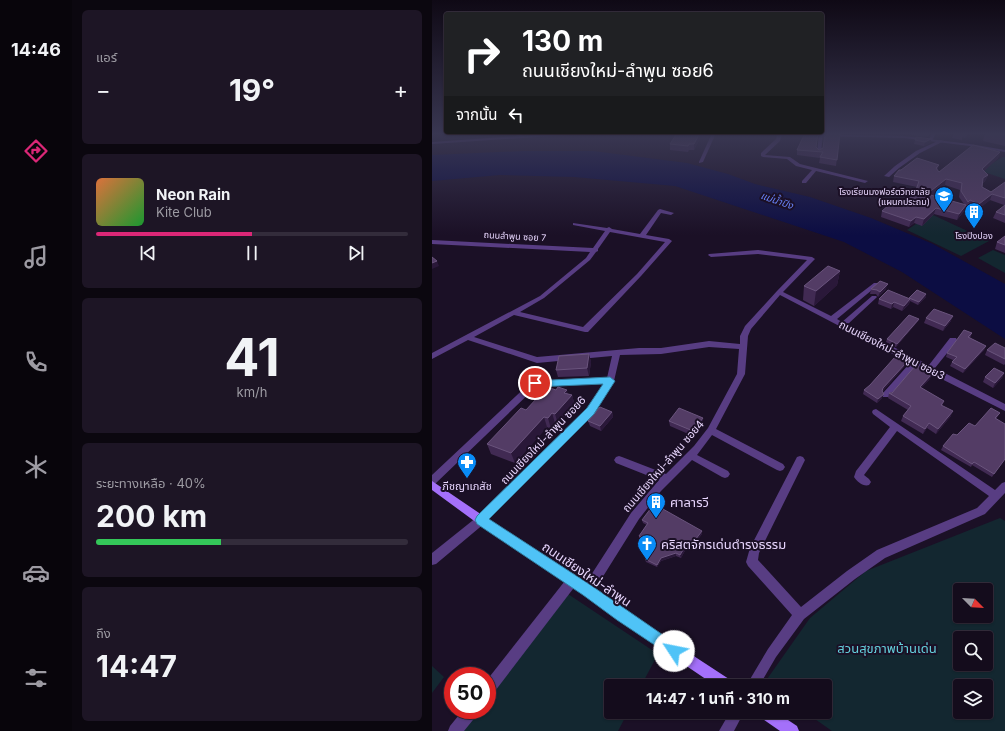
<!DOCTYPE html>
<html lang="th">
<meta charset="utf-8">
<style>
:root{--surface:#140c1c;--page:#1d1525;--text:#f1f3f6;--muted:#9d9ba3;--line:#332c3b;--accent:#db2777}
body{margin:0;font-family:Inter,"Noto Sans Thai",sans-serif;background:var(--page);color:var(--text);height:100vh;display:flex;flex-direction:column;font-size:15px;white-space:nowrap}
*{box-sizing:border-box;margin:0}
p{font-size:13px;color:var(--muted)}
.icon{flex:none;width:22px;height:22px;fill:none;stroke:currentColor;stroke-width:2;stroke-linecap:round;stroke-linejoin:round}
.map{position:relative;flex:1;overflow:hidden}
.side{display:flex;flex-direction:column;gap:10px;padding:10px;background:#0b070f;width:360px}
.side>*{flex:none}
.hud{position:absolute;left:12px;top:12px;width:380px;height:122px;border-radius:4px;box-shadow:0 1px 3px #0004,0 0 0 1px var(--line);background:#202124;color:#fff;overflow:hidden}
.needle{width:26px;rotate:114deg}
.fabs{position:absolute;left:521px;top:583px;display:grid;gap:8px}
.fabs a{display:grid;place-items:center;width:40px;height:40px;border-radius:4px;background:var(--surface);box-shadow:0 1px 3px #0004,0 0 0 1px var(--line);font-size:20px}
.speed{position:absolute;left:12px;top:667px;display:flex;gap:8px;font-size:20px;font-weight:700;text-align:center}
.speed>*{display:grid;place-content:center;width:52px;height:52px;border-radius:50%;background:var(--surface);box-shadow:0 1px 3px #0004,0 0 0 1px var(--line);line-height:1}
.speed .limit{border:6px solid #d22;background:#fff;color:#111}
.pin{position:absolute;display:grid;place-items:center;width:34px;height:34px;color:#fff;margin:-17px;border:2px solid #fff;border-radius:50%;box-shadow:0 1px 4px #0007}
.me{position:absolute;width:44px;margin:-22px;rotate:304deg;stroke-linejoin:round;filter:drop-shadow(0 0 3px #0008)}
.turn{display:flex;align-items:center;gap:14px;height:84px;padding:0 12px;font-size:18px}
.turn .icon{width:52px;height:52px;stroke-width:2.5}
.turn b{display:block;font-size:28px;line-height:34px}
.then{display:flex;align-items:center;height:38px;padding:0 12px;background:#0003;gap:8px;font-size:15px}
.big{font-size:30px;font-weight:700;line-height:1.1}
.side .widget{flex:1;display:flex;flex-direction:column;justify-content:center;gap:6px;min-width:0;padding:0 14px;border-radius:6px;background:var(--page)}
.side .dial{align-items:center;gap:0}
.dial b{font-size:52px;line-height:1}
.song{display:flex;align-items:center;gap:12px}
.cover{width:48px;height:48px;border-radius:6px;background:linear-gradient(135deg,hsl(20 70% 55%),hsl(130 70% 35%))}
.played{height:4px;border-radius:2px;background:linear-gradient(90deg,var(--accent) 50%,var(--line) 50%)}
.keys{display:flex;justify-content:space-around;direction:ltr}
.heat{display:flex;justify-content:space-between;align-items:center;font-size:22px;direction:ltr}
.charge{height:6px;border-radius:3px;background:linear-gradient(90deg,#34c759 40%,var(--line) 0)}
.trip{position:absolute;left:172px;top:679px;width:228px;height:40px;border-radius:4px;background:var(--surface);box-shadow:0 1px 3px #0004,0 0 0 1px var(--line);font-weight:700;line-height:40px;text-align:center}
main{display:flex;flex:1;min-height:0}
.tabs{display:flex;flex-direction:column;width:72px;justify-content:space-around;align-items:center;background:#08050b;color:var(--muted)}
.tabs .icon{width:28px;height:28px}
.tabs .active{color:var(--accent)}
.tabs b{font-size:18px;color:var(--text)}
.map>svg:first-child{display:block}
.green{fill:#132730;fill-rule:evenodd}
.water{fill:#0c0d43}
.lines{fill:none;stroke-linecap:round;stroke-linejoin:round}
.minor{fill:#583d83;fill-rule:evenodd}
.tertiary{fill:#583d83;fill-rule:evenodd}
.secondary{fill:#a470fa;fill-rule:evenodd}
.wall{fill:#412a53;fill-rule:evenodd}
.shaded-wall{fill:#2a1839}
.building{fill:#533c65;stroke:#6a547d}
.route{fill:#4fc3f7;stroke:#337fa1}
.labels{text-anchor:middle;dominant-baseline:central;stroke-width:4;stroke-linejoin:round;paint-order:stroke}
.far-poi-label{font-size:9px;fill:#e8d6fe;stroke:#1b1026;text-anchor:end}
.far-street-label{font-size:9px;fill:#e8d6fe;stroke:#1b1026}
.far-water-label{font-size:10px;font-style:italic;fill:#6883fa;stroke:#1b1026}
.street-label{font-size:11px;fill:#e8d6fe;stroke:#1b1026}
.poi-label{font-size:11px;fill:#e8d6fe;stroke:#1b1026}
.near-poi-label{font-size:13px;fill:#e8d6fe;stroke:#1b1026;text-anchor:start}
.near-street-label{font-size:13px;fill:#e8d6fe;stroke:#1b1026}
.near-park-label{font-size:13px;fill:#64d0dc;stroke:#1b1026}
</style>
<main>
<nav class="tabs">
<b>14:46</b>
<svg class="icon active" aria-label="directions" viewBox="0 0 24 24"><path d="M12 3l9 9-9 9-9-9zM9 14v-3h6M13 9l2 2-2 2"/></svg>
<svg class="icon" aria-label="music" viewBox="0 0 24 24"><path d="M9 18V5l10-2v13"/><circle cx="6" cy="18" r="3"/><circle cx="16" cy="16" r="3"/></svg>
<svg class="icon" aria-label="phone" viewBox="0 0 24 24"><path d="M5 4h4l2 5-3 2q2 4 5 5l2-3 5 2v4C11 20 4 13 5 4z"/></svg>
<svg class="icon" aria-label="climate" viewBox="0 0 24 24"><path d="M12 3v18M4 7l16 10M4 17L20 7"/></svg>
<svg class="icon" aria-label="car" viewBox="0 0 24 24"><path d="M5 17H2v-5l4-1 3-4h7l3 4 3 1v5h-3M9 17h6M6 11h13"/><circle cx="7" cy="17" r="2"/><circle cx="17" cy="17" r="2"/></svg>
<svg class="icon" aria-label="filters" viewBox="0 0 24 24"><path d="M4 7h16M4 17h16"/><circle cx="9" cy="7" r="2"/><circle cx="15" cy="17" r="2"/></svg>
</nav>
<section class="side">
<div class="widget"><p>แอร์</p>
<div class="heat"><a>−</a><b class="big">19°</b><a>+</a></div>
</div>
<div class="widget">
<div class="song"><i class="cover"></i><div><b>Neon Rain</b><p>Kite Club</p></div></div>
<div class="played"></div>
<div class="keys"><svg class="icon" aria-label="previous" viewBox="0 0 24 24"><path d="M18 5L8 12l10 7zM5 5v14"/></svg><svg class="icon" aria-label="pause" viewBox="0 0 24 24"><path d="M8 5v14M16 5v14"/></svg><svg class="icon" aria-label="next" viewBox="0 0 24 24"><path d="M6 5l10 7-10 7zM19 5v14"/></svg></div>
</div>
<div class="widget dial"><b>41</b><p>km/h</p></div>
<div class="widget"><p>ระยะทางเหลือ · 40%</p><b class="big">200 km</b><div class="charge"></div></div>
<div class="widget"><p>ถึง</p><b class="big">14:47</b></div>
</section>
<div class="map">
<svg width="573" height="731" viewBox="0 0 573 731">
<rect width="100%" height="100%" fill="#1b1026"/>
<!-- green -->
<g class="green">
<path d="M570 157H573V179L549 171Z"/>
<path d="M499 214 557 241 529 256 475 230Z"/>
<path d="M561 250 573 255V273L546 258Z"/>
<path d="M568 518 573 521V731H400L373 712H393V686H338L333 682 378 618 434 571ZM528 590H554V616H528ZM528 638H554V664H528ZM528 686H554V712H528Z"/>
<path d="M133 592 226 654 209 686H179V712H196L186 731H28L44 710H55V696Z"/>
<path d="M0 666 12 677 0 693Z"/>
</g>
<!-- water -->
<path class="water" d="M92 151H161L255 163 296 174 323 184 378 197 439 218 501 244 573 284V339L470 272 412 242 243 186 142 177 68 175 0 181V155Z"/>
<g class="lines">
<!-- minor -->
<g class="minor">
<path d="M0 133H3L0 135Z"/>
<path d="M88 133H93L88 138H84V136Z"/>
<path d="M280 133H284L271 162 267 163V162Z"/>
<path d="M346 133 350 134 348 141 333 155 358 157 368 164 436 181 433 183 384 171 374 183H370V181L380 170 364 166 355 159 331 157 329 156V153L344 139Z"/>
<path d="M387 133 391 134 389 153 387 154 385 153Z"/>
<path d="M500 133H504L500 141H496Z"/>
<path d="M508 140 512 141 488 153 467 168 457 177 452 176 463 166 484 151Z"/>
<path d="M228 209 242 213 239 215 229 213 214 235 237 239 240 241 209 276 156 332H153L82 315 42 337 105 357 207 348H229L277 341 308 344V336L313 326 345 291 375 260 326 254 279 257 276 255 277 254 326 250 380 257 383 259 382 260 351 292 399 316 442 283H446V285L405 319 410 322 440 296H444L445 297 444 298 416 324 497 365 518 338H524L525 340 524 342 503 368 573 404V411L484 366 457 397H451L450 395 451 393 478 363 348 295 319 329 316 336 313 374 284 429 351 464 353 467 351 470 348 471 345 470 280 435 265 455 296 471 298 474 296 477 293 478 290 477 260 460 229 491 207 519 160 594 156 596 152 594 150 590 152 586 199 513 227 480 184 463 182 460 184 457 187 456 190 457 234 474 262 446 276 428 305 374 307 349 277 347 229 354 188 355 182 381 161 413 53 523 4 564 0 565V553L45 517 130 435 155 409 172 384 105 386 3 484 0 485V475L100 381 175 378 180 356 105 363 36 340 0 359V353L108 296 154 258 158 252 0 244V240L161 248 173 231 141 225V223L175 228 177 227 180 229 208 234 226 210ZM178 232 233 242 205 274 151 327 88 312 112 298 158 260 164 252 166 251V249Z"/>
<path d="M444 409 563 490 570 483 573 482V493L553 514 453 558 423 579 372 619 344 657 327 686H314L336 649 360 615 316 566 314 562 318 548 365 457 368 456 371 457 373 460 327 553 326 560 369 607 415 571 445 550 545 508 557 496 465 431 432 475 437 479 439 482 437 485C432 487 425 482 422 477L424 471 458 427 441 414 440 412 441 410Z"/>
<path d="M140 576 144 577 146 581 144 585 60 695 55 696V680L136 577Z"/>
<path d="M31 710H47L45 715 32 731H16L18 726Z"/>
<path d="M298 712H312L302 731H287Z"/>
</g>
<!-- tertiary -->
<g class="tertiary">
<path d="M129 133H152L150 134 0 144V142Z"/>
<path d="M298 133 472 136 538 144 573 150V152L538 146 472 138 300 134Z"/>
</g>
<!-- secondary -->
<g class="secondary">
<path d="M0 481 53 517 160 586 193 611 300 681 301 686H284L185 619 152 594 45 523 0 490Z"/>
<path d="M326 712H344L365 726 367 731H348L328 717Z"/>
</g>
</g>
<!-- wall -->
<g class="wall">
<path d="M245 133H268V138L262 150H257L256 152 238 150V144Z"/>
<path d="M408 133 404 166 387 163 388 158 365 155V150L384 147 387 150 391 148Z"/>
<path d="M480 133H498L496 137 480 135Z"/>
<path d="M522 133H537L533 138 530 137V140L520 138Z"/>
<path d="M553 133H573V146L551 141Z"/>
<path d="M499 139 498 143 492 146 482 144 483 140Z"/>
<path d="M568 152 566 158 552 171 556 175 553 181 551 183 550 187 559 192 573 182V223L561 218 564 212 571 207 572 205 558 200 545 210 536 206 534 208 533 207 532 211 525 220 502 214 490 226 482 223 477 227 449 217 450 211 462 205 472 203 484 190 485 187 461 182 462 176 469 170 507 165 505 170 507 172ZM513 185 528 190 527 197 532 204 500 196Z"/>
<path d="M573 236V253L563 249 565 242Z"/>
<path d="M408 271 405 285 382 306 371 300 372 286Z"/>
<path d="M439 289H454L446 297 444 294H438Z"/>
<path d="M494 297 486 305 478 301 477 304 470 311 461 307 459 309 446 304 447 299 477 298Z"/>
<path d="M494 318 519 321 511 331 492 323Z"/>
<path d="M487 319 486 321 464 347 454 342 455 339Z"/>
<path d="M540 333 538 338 554 346 552 350 531 373 518 366 521 360 514 357 515 353Z"/>
<path d="M573 348V364L572 365 553 355 555 350Z"/>
<path d="M157 354 159 362 157 376 126 377 124 370Z"/>
<path d="M472 367 450 392V398L445 403 431 394 432 390Z"/>
<path d="M572 373 570 378 561 388 551 382 553 377Z"/>
<path d="M498 379 489 388 512 401 510 406 519 416 504 434 495 428 491 434 469 421 471 416 476 410 456 398 457 393Z"/>
<path d="M136 394 140 395 143 406 126 424 123 423 119 429 115 427 83 463 59 454 55 444 94 410Z"/>
<path d="M180 412 181 417 169 431 158 426 156 421Z"/>
<path d="M568 413 564 419 573 424V460H572L560 477 540 465 539 467 509 450 511 446 525 435Z"/>
<path d="M237 421 271 423 261 436 238 426Z"/>
<path d="M210 520 270 534 260 547 256 545 249 558 244 556 229 561 225 567 214 562 213 559 217 554 213 542 207 539V536L215 525 211 523Z"/>
</g>
<!-- shaded-wall -->
<g class="shaded-wall">
<path d="M268 133V138L262 150V144Z"/>
<path d="M534 133H537L533 138Z"/>
<path d="M499 139 498 143 492 146 493 142Z"/>
<path d="M568 152 566 158 548 175 550 169Z"/>
<path d="M556 175 553 181 549 184 551 178Z"/>
<path d="M514 179 513 185 494 201 495 194Z"/>
<path d="M560 194 558 200 545 210 547 204Z"/>
<path d="M534 205 532 211 525 220 527 214Z"/>
<path d="M504 208 502 214 490 226 492 219Z"/>
<path d="M484 217 482 223 477 227 479 221Z"/>
<path d="M5 261 7 266 0 269V263Z"/>
<path d="M408 271 405 285 382 306 384 291Z"/>
<path d="M456 284 454 289 446 297 448 292Z"/>
<path d="M494 294V297L486 305 487 302Z"/>
<path d="M478 299 477 304 470 311 472 306Z"/>
<path d="M462 302 461 307 459 309 460 304Z"/>
<path d="M521 316 519 321 511 331 513 326Z"/>
<path d="M487 319 486 321 464 347 465 344Z"/>
<path d="M554 346 552 350 531 373 533 369Z"/>
<path d="M157 354 159 362 157 376 155 368Z"/>
<path d="M474 363 472 367 450 392 451 388Z"/>
<path d="M572 373 570 378 561 388 563 383Z"/>
<path d="M500 374 498 379 486 392 488 387Z"/>
<path d="M135 390 137 399 140 395 143 406 126 424 123 414 132 393Z"/>
<path d="M452 394 450 398 445 403 446 399Z"/>
<path d="M521 411 519 416 504 434 506 429Z"/>
<path d="M180 412 181 417 169 431 168 426Z"/>
<path d="M120 413 123 423 119 429 116 418Z"/>
<path d="M112 417 115 427 83 463 79 453Z"/>
<path d="M271 418V423L261 436V431Z"/>
<path d="M497 423 495 428 491 434 493 429Z"/>
<path d="M270 531V534L260 547V544Z"/>
<path d="M256 542V545L249 558 248 555Z"/>
<path d="M244 553V556L229 561 225 567V565L229 558Z"/>
</g>
<!-- building -->
<g class="building">
<path d="M245 133H268L262 144H257L256 146 238 144Z"/>
<path d="M373 133H386L384 147 387 150 391 148 393 133H408L405 160 388 157 391 152 365 150Z"/>
<path d="M564 133H573V135Z"/>
<path d="M484 137 499 139 493 142 483 140Z"/>
<path d="M541 145 568 152 550 169 556 175 551 178 550 187 559 192 573 182V198L560 194 547 204 538 200 536 202 529 191 530 183 514 179 495 194 534 205 527 214 504 208 492 219 484 217 479 221 450 211 458 204 462 205 468 202 472 203 484 190 487 181 462 176 467 170H469L485 158 507 165 504 168 507 172Z"/>
<path d="M573 205V215L564 212Z"/>
<path d="M573 236V245L565 242Z"/>
<path d="M0 257 5 261 0 263Z"/>
<path d="M396 266 408 271 384 291 372 286Z"/>
<path d="M448 281 456 284 448 292 445 290 439 289Z"/>
<path d="M456 290 478 299 472 306 462 302 460 304 447 299Z"/>
<path d="M485 290 494 294 487 302 477 298Z"/>
<path d="M502 309 521 316 513 326 494 318Z"/>
<path d="M477 315 487 319 465 344 455 339Z"/>
<path d="M532 330 540 333 536 337 554 346 533 369 520 362 525 357 515 353Z"/>
<path d="M563 343 573 348V359L555 350Z"/>
<path d="M157 354 155 368 124 370 127 356Z"/>
<path d="M463 357 474 363 451 388 450 391 452 394 446 399 432 390 438 385Z"/>
<path d="M483 366H485L500 374 488 387 512 401 509 405 521 411 506 429 497 423 493 429 471 416 479 406 457 393H460Z"/>
<path d="M562 368 572 373 563 383 553 377Z"/>
<path d="M115 387 124 390 126 387 135 390 132 393 140 395 123 414 120 413 116 418 112 417 79 453 55 444 89 408 94 410Z"/>
<path d="M168 407 180 412 168 426 156 421Z"/>
<path d="M247 408 271 418 261 431 237 421Z"/>
<path d="M559 408 568 413 563 418 573 424V459L562 474 542 462 540 464 511 446 521 434 525 435 537 423 543 426Z"/>
<path d="M222 504 270 531 260 544 256 542 248 555 244 553 229 558 225 565 213 559 217 554 213 539 207 536 216 523 210 520Z"/>
</g>
<!-- sky -->
<linearGradient id="sky" x2="0" y2="1"><stop stop-color="#0f0915"/><stop offset="0.57" stop-color="#393752"/><stop offset="1" stop-color="#393752" stop-opacity="0"/></linearGradient>
<rect width="573" height="235" fill="url(#sky)"/>
<!-- route -->
<path class="route" d="M178 377 183 381 162 414 57 519 160 586 247 646 249 651 247 656 242 658 185 620 151 595 45 524 43 520 45 516 155 408 171 384 103 387 98 383 100 381Z"/>
<!-- icons -->
<defs>
<g id="school-pin" transform="scale(1)"><path d="M0 17L-7.5 6A9.5 9.5 0 1 1 7.5 6Z" fill="#098cf7" stroke="#1b1026"/><path d="M0-5L7-2L0 1L-7-2ZM-4 1L0 2.5L4 1V4Q0 6-4 4Z" fill="#fff"/></g>
<g id="building-pin" transform="scale(1)"><path d="M0 17L-7.5 6A9.5 9.5 0 1 1 7.5 6Z" fill="#098cf7" stroke="#1b1026"/><path d="M-4-6H4V6H1V3H-1V6H-4ZM-2.5-4.3h1.7v1.8h-1.7ZM.8-4.3h1.7v1.8H.8ZM-2.5-1h1.7V.8h-1.7ZM.8-1h1.7V.8H.8Z" fill="#fff"/></g>
<g id="pharmacy-pin" transform="scale(1)"><path d="M0 17L-7.5 6A9.5 9.5 0 1 1 7.5 6Z" fill="#098cf7" stroke="#1b1026"/><path d="M-2-6h4v4h4v4h-4v4h-4v-4h-4v-4h4Z" fill="#fff"/></g>
<g id="church-pin" transform="scale(1)"><path d="M0 17L-7.5 6A9.5 9.5 0 1 1 7.5 6Z" fill="#098cf7" stroke="#1b1026"/><path d="M-1.2-6h2.4v3.5h3.3v2.4h-3.3V6h-2.4V-.1h-3.3v-2.4h3.3Z" fill="#fff"/></g>
</defs>
<g fill-rule="evenodd">
<use href="#school-pin" x="512" y="196"/>
<use href="#building-pin" x="542" y="212"/>
<use href="#pharmacy-pin" x="35" y="462"/>
<use href="#building-pin" x="224" y="502"/>
<use href="#church-pin" x="215" y="544"/>
</g>
<g class="labels">
<!-- far-poi labels -->
<g class="far-poi-label">
<text x="498" y="191">โรงเรียนมงฟอร์ตวิทยาลัย<tspan x="498" dy="10">(แผนกประถม)</tspan></text>
<text x="542" y="235" text-anchor="middle">โรงปิงปอง</text>
</g>
<!-- far-street labels -->
<g class="far-street-label">
<text transform="translate(83 236) rotate(3)">ถนนลำพูน ซอย 7</text>
</g>
<!-- far-water labels -->
<g class="far-water-label">
<text transform="translate(345 200) rotate(19)">แม่น้ำปิง</text>
</g>
<!-- street labels -->
<g class="street-label">
<text transform="translate(460 350) rotate(27)">ถนนเชียงใหม่-ลำพูน ซอย3</text>
<text transform="translate(111 440) rotate(-46)">ถนนเชียงใหม่-ลำพูน ซอย6</text>
<text transform="translate(231 466) rotate(-49)">ถนนเชียงใหม่-ลำพูน ซอย4</text>
</g>
<!-- poi labels -->
<g class="poi-label">
<text x="35" y="486">ภีชญาเภสัช</text>
</g>
<!-- near-poi labels -->
<g class="near-poi-label">
<text x="238" y="502">ศาลารวี</text>
<text x="229" y="544">คริสตจักรเด่นดำรงธรรม</text>
</g>
<!-- near-street labels -->
<g class="near-street-label">
<text transform="translate(155 574) rotate(34)">ถนนเชียงใหม่-ลำพูน</text>
</g>
<!-- near-park labels -->
<g class="near-park-label">
<text x="455" y="648">สวนสุขภาพบ้านเด่น</text>
</g>
</g>
</svg>
<div class="fabs">
<a><svg class="needle" viewBox="-14 -14 28 28"><path d="M0-13l5 13h-10z" fill="#e53935"/><path d="M0 13l5-13h-10z" fill="#9d9ba3"/></svg></a>
<a><svg class="icon" aria-label="search" viewBox="0 0 24 24"><circle cx="10" cy="10" r="6"/><path d="M15 15l6 6"/></svg></a>
<a><svg class="icon" aria-label="layers" viewBox="0 0 24 24"><path d="M12 4l9 5-9 5-9-5zM3 14l9 5 9-5"/></svg></a>
</div>
<div class="speed"><div class="limit">50</div></div>
<div class="pin" style="left:103px;top:383px;background:#d93025"><svg class="icon" aria-label="arrive" viewBox="0 0 24 24"><path d="M6 21V4h12l-3 4 3 4H6"/></svg></div>
<svg class="me" style="left:242px;top:651px" viewBox="-20 -20 40 40"><circle r="19" fill="#fff"/><path d="M0-13L10 11 0 6-10 11z" fill="#4fc3f7"/></svg>
<div class="trip">14:47 · 1 นาที · 310 m</div>
<div class="hud">
<div class="turn"><svg class="icon" aria-label="right" viewBox="0 0 24 24"><path d="M7 20v-9h11M14 6l5 5-5 5"/></svg><div><b>130 m</b>ถนนเชียงใหม่-ลำพูน ซอย6</div></div>
<div class="then">จากนั้น<svg class="icon" aria-label="left" viewBox="0 0 24 24"><path d="M17 20v-9H6M10 6l-5 5 5 5"/></svg></div>
</div>
</div>
</main>
